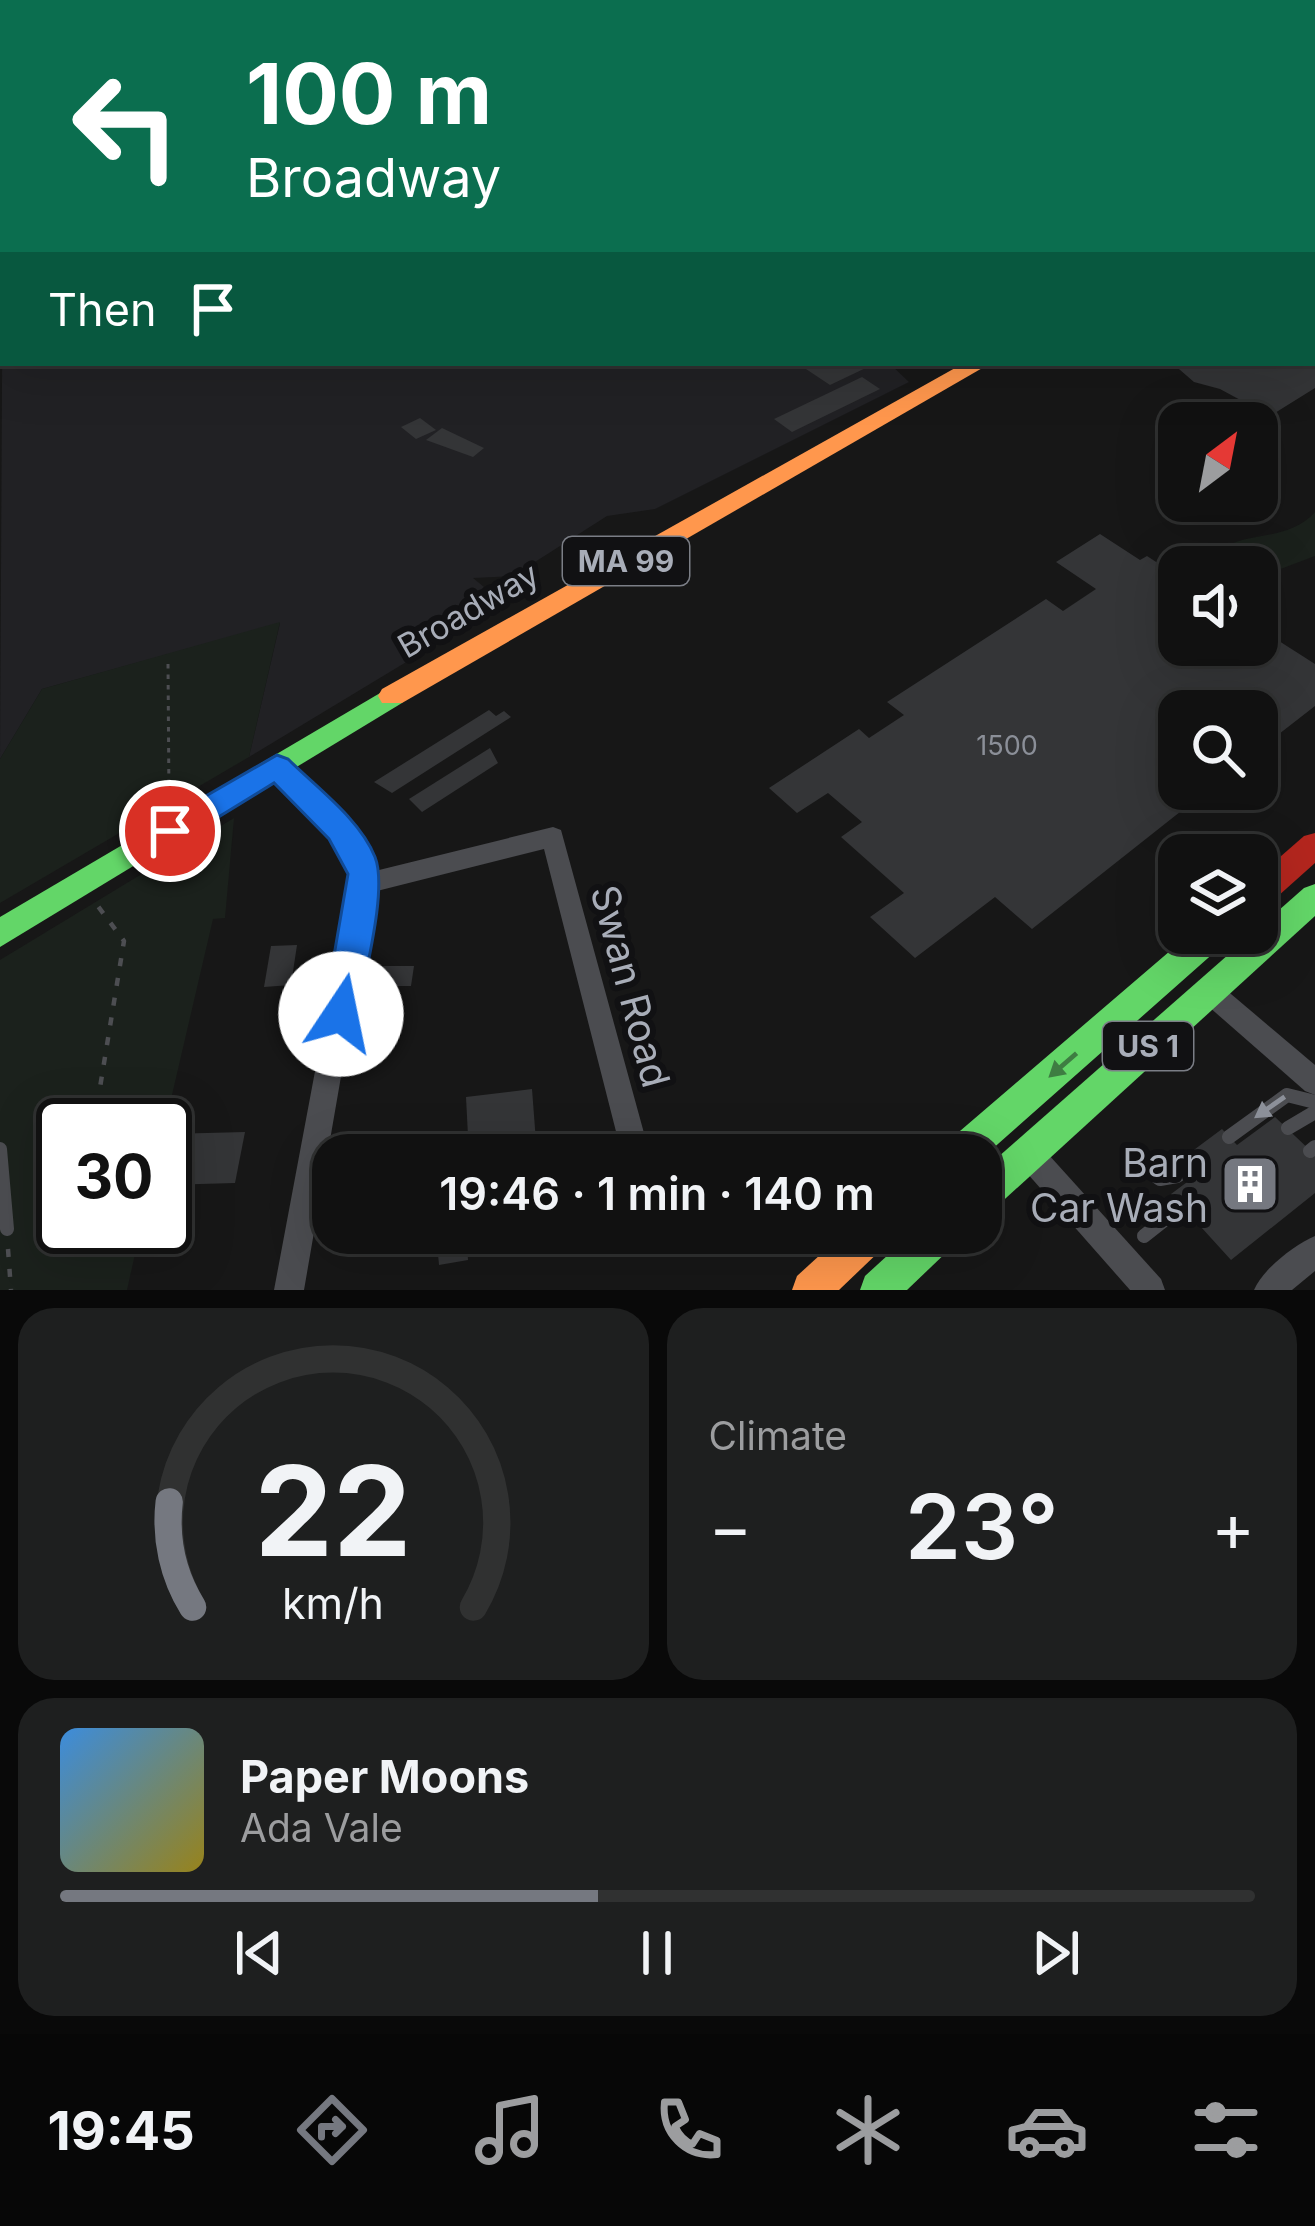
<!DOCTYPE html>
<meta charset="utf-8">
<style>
:root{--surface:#111;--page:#1e1f1f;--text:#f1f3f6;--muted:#9c9d9f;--line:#303131;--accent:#757880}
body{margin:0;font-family:Inter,sans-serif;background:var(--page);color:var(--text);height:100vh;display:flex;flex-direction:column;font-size:45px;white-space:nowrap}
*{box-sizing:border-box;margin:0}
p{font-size:39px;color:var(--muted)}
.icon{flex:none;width:66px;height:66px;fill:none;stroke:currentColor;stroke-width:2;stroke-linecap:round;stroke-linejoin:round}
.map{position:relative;height:1290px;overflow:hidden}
.panel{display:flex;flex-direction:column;gap:18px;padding:18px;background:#090909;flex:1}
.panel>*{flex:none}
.top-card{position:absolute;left:0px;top:0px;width:1317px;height:366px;box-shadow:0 12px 48px #0002,0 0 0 3px var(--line);background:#0b6e4f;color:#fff;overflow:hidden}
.needle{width:78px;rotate:32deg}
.buttons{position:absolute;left:1158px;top:402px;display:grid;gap:24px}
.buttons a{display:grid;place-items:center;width:120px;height:120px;border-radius:24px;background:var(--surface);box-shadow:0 12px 48px #0002,0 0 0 3px var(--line);font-size:60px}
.speed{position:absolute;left:36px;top:1098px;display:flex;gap:24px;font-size:60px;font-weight:700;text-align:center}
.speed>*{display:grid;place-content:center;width:156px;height:156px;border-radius:50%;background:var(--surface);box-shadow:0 12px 48px #0002,0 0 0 3px var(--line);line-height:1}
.speed .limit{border:6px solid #111;border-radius:18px;background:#fff;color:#111}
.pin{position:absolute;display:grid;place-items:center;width:102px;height:102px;color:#fff;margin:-51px;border:6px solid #fff;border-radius:50%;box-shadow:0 3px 12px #0007}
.me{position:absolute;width:132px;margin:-66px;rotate:11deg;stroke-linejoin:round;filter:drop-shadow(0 0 9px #0008)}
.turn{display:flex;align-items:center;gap:42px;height:252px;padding:0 48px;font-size:54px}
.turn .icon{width:156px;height:156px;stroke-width:2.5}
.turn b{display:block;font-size:84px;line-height:102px}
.then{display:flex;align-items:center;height:114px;padding:0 48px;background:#0003;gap:24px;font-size:45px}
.big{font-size:90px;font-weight:600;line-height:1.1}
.panel .tile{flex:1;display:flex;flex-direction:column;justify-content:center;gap:18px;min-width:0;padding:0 42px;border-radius:36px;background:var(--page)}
.panel .dial{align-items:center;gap:0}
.dial svg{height:312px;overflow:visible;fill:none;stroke:var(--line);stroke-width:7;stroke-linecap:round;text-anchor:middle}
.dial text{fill:var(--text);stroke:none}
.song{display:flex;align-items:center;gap:36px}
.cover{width:144px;height:144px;border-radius:18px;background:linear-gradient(135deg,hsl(210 70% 55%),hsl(50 70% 35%))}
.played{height:12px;border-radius:6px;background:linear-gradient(90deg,var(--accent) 45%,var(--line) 45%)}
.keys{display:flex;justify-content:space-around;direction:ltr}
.heat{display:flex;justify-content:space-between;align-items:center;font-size:66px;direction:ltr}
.panel .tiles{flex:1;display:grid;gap:18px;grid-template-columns:1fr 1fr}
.tile:last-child{grid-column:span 2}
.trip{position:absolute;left:312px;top:1134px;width:690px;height:120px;border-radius:36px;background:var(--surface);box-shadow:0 12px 48px #0002,0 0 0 3px var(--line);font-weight:600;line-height:120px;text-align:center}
.dock{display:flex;height:192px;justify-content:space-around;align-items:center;background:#070707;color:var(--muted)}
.dock .icon{width:84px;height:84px}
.dock .selected{color:var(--accent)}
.dock b{font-size:54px;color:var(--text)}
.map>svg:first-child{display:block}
.built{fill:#212124}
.green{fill:#1b211c}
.building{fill:#343537}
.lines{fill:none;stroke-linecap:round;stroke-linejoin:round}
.path-far1{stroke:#4d4e52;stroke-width:3;stroke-dasharray:4.5 6;stroke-linecap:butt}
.path{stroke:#4d4e52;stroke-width:4.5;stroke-dasharray:8 12;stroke-linecap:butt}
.lane{stroke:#4b4c50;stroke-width:14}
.street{fill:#4b4c50;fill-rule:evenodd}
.fast{fill:#63d668;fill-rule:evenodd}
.slow{fill:#ff974d;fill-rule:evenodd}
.jam{fill:#b3261e;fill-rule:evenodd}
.oneway{fill:#3e7d42}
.oneway2{fill:#8c9099}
.route{fill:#1a73e8;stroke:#114b97;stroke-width:3}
.labels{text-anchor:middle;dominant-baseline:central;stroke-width:12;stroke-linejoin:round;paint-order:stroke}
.number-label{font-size:27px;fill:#8b8f98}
.shield{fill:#111113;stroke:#7b7e86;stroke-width:3}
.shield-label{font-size:30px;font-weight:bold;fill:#a8adb8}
.street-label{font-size:33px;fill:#a8adb8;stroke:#111113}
.near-street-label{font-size:39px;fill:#a8adb8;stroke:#111113}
.near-poi-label{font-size:39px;fill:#a8adb8;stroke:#111113;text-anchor:end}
</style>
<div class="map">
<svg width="1315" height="1290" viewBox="0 0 1315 1290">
<rect width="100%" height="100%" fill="#171717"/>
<!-- built -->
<g class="built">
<path d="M411 0H1056L1060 3H404Z"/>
<path d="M3 195V363H889L909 382 655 509 607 516 513 576 473 578 484 587 452 613 454 623 446 638 249 757 280 623 42 689 0 759Z"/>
</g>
<!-- green -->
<g class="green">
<path d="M0 0H427L3 3V219Z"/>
<path d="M1315 512V556L1257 578V567L1220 566 1217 554C1240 529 1287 544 1315 512Z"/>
<path d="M280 622 249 757 0 903V759L42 689Z"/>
<path d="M234 818 225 918 213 919 165 1125H63V1227H141L127 1290H0V960Z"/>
</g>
<!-- building -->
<g class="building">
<path d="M797 363H869L872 365 830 385Z"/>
<path d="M1172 363H1315V388L1270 416 1220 389 1194 382Z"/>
<path d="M862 377 880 389 792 432 774 419Z"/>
<path d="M420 418 436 430 416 439 401 427Z"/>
<path d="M442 428 484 448 473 457 426 440Z"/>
<path d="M1100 534 1140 560 1147 556 1179 577V645H1257V627L1315 664V706L1257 751V711H1179V789H1209L1032 929 995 897 915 958 870 917 904 893 841 837 862 822 828 793 797 813 769 788 859 729 869 738 904 715 887 702 1046 599 1063 611 1096 589 1056 562Z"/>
<path d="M489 710 496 716 504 711 511 717 392 793 374 782Z"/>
<path d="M490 748 498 763 422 812 409 799Z"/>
<path d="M297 945 291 985 264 987 271 946Z"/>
<path d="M374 966H414L411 986H371Z"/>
<path d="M532 1089 537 1155H469L466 1097Z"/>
<path d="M1275 1117 1315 1155V1193L1231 1260 1171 1194 1198 1174 1183 1158 1222 1129 1237 1145Z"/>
<path d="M245 1132 235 1183 165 1185 168 1134Z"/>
<path d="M436 1233H466L468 1260 439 1265Z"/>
</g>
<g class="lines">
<!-- path-far1 -->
<g class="path-far1">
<path d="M72 3 82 0"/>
<path d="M168 664 169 800"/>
</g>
<!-- path -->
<g class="path">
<path d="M94 1124 124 941 97 905"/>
<path d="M8 1249 11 1290"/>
</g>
<!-- lane -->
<g class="lane">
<path d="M1288 1128 1315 1112"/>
<path d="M1229 1137 1287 1095 1315 1102"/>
<path d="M0 1149 7 1229"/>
<path d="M1310 1151 1315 1147"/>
<path d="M1130 1158 1160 1179 1177 1176 1191 1166"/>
<path d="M1144 1236 1182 1206"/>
</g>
<!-- street -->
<g class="street">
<path d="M277 758 285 761C320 793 362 823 375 871L553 827 561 830 650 1155H622L544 849 373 892 304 1290H274L352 874C340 831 300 803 269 773L266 767 269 761Z"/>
<path d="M1209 980 1218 983 1315 1065V1095L1305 1091 1200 999 1196 991 1200 983Z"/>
<path d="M1029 1140 1039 1144 1161 1279 1165 1290H1130L1019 1164 1015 1154 1019 1144Z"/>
<path d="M646 1233H676L672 1247 662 1252 652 1247Z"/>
<path d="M1315 1236V1271L1292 1290H1254C1263 1269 1294 1245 1315 1236Z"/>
</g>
<!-- fast -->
<g class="fast">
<rect x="1314" y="212" width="1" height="12"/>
<path d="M392 686 402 689 406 696 402 703 0 947V917Z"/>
<path d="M1315 884V916L994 1209 981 1214V1172L1304 888Z"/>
<path d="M1191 933H1230L1225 943 981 1159V1155H941L946 1143Z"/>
<path d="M912 1233H959L953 1246 907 1290H860L865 1276Z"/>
</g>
<!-- slow -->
<g class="slow">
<path d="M964 363H991L402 703H382L378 696 382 689Z"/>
<path d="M844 1233H891L885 1246 839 1290H792L797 1276Z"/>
</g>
<!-- jam -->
<g class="jam">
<rect x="1314" y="252" width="1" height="13"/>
<path d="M1315 833V863L1268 905 1257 909V877L1304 836Z"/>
</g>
</g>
<!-- one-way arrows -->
<defs><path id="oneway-solid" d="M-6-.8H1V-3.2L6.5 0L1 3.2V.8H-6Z" transform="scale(3)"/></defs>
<use class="oneway" href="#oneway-solid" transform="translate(1063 1065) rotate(139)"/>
<use class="oneway2" href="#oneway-solid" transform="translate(1270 1107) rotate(145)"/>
<!-- route -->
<path class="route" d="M277 755 288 759C316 787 360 819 375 857 388 890 364 976 358 1014L353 1025 341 1029 329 1025 324 1014 348 874 329 839 274 783 181 840H159L154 831 159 823Z"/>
<!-- icons -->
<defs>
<g id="building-square" transform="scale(3)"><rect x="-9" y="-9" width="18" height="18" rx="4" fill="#757880" stroke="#111113"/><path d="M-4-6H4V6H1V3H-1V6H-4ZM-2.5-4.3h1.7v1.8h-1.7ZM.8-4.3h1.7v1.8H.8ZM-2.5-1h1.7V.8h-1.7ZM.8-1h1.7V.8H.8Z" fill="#fff"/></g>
</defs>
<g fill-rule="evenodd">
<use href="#building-square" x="1250" y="1184"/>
</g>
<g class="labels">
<!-- number labels -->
<g class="number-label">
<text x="1007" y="745">1500</text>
</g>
<!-- shield labels -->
<g class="shield">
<rect x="563" y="537" width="126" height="48" rx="9"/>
<rect x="1103" y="1022" width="90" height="48" rx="9"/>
</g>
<g class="shield-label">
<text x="626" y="561">MA 99</text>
<text x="1148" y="1046">US 1</text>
</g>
<!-- street labels -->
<g class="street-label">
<text transform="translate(468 610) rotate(-30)">Broadway</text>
</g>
<!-- near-street labels -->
<g class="near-street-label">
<text transform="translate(631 986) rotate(75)">Swan Road</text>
</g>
<!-- near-poi labels -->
<g class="near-poi-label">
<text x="1208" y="1162">Barn<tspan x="1208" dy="45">Car Wash</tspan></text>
</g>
</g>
</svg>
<div class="buttons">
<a><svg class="needle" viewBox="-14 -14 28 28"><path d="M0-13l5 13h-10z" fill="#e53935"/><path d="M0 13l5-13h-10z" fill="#9c9d9f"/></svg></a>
<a><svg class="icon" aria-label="sound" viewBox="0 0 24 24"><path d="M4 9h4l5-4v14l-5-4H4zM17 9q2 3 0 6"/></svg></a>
<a><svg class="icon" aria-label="search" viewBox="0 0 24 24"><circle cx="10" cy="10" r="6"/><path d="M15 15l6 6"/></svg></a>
<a><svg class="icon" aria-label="layers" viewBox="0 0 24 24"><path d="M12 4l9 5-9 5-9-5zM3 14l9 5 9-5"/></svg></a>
</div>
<div class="speed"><div class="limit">30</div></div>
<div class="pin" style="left:170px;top:831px;background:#d93025"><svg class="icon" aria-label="arrive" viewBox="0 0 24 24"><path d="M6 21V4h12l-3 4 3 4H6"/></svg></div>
<svg class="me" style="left:341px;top:1014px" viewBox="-20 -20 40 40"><circle r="19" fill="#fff"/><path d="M0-13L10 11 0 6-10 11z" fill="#1a73e8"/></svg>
<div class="trip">19:46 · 1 min · 140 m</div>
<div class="top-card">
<div class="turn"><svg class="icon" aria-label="left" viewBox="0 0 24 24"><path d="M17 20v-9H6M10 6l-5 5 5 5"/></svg><div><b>100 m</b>Broadway</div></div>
<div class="then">Then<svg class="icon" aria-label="arrive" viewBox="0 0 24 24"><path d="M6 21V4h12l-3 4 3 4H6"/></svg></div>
</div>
</div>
<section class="panel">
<div class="tiles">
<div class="tile dial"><svg viewBox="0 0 100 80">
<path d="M14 69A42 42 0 1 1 86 69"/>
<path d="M14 69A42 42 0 0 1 8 42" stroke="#757880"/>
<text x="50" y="56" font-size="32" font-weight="700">22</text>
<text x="50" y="72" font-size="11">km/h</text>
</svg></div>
<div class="tile"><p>Climate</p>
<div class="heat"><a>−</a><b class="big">23°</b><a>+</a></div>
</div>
<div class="tile">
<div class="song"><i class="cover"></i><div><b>Paper Moons</b><p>Ada Vale</p></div></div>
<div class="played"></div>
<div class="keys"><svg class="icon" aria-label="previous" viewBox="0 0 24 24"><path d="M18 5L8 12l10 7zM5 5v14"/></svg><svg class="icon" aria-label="pause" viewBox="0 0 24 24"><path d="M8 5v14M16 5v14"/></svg><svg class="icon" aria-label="next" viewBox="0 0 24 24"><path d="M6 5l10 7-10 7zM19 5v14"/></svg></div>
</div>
</div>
</section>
<nav class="dock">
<b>19:45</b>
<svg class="icon selected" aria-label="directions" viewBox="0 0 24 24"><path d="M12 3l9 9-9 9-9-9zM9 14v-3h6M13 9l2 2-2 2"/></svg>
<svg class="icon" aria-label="music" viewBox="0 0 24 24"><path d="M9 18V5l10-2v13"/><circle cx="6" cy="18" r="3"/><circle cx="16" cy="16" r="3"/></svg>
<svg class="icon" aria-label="phone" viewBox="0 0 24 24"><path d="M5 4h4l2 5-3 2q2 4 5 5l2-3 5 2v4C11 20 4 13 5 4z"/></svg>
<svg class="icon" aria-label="climate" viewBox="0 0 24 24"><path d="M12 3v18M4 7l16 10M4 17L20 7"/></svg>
<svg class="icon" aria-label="car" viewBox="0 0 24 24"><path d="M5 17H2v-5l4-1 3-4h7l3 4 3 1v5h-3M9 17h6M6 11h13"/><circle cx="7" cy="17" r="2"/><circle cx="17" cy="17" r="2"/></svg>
<svg class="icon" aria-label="filters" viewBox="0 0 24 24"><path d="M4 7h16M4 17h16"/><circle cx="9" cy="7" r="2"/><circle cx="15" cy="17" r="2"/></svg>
</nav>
